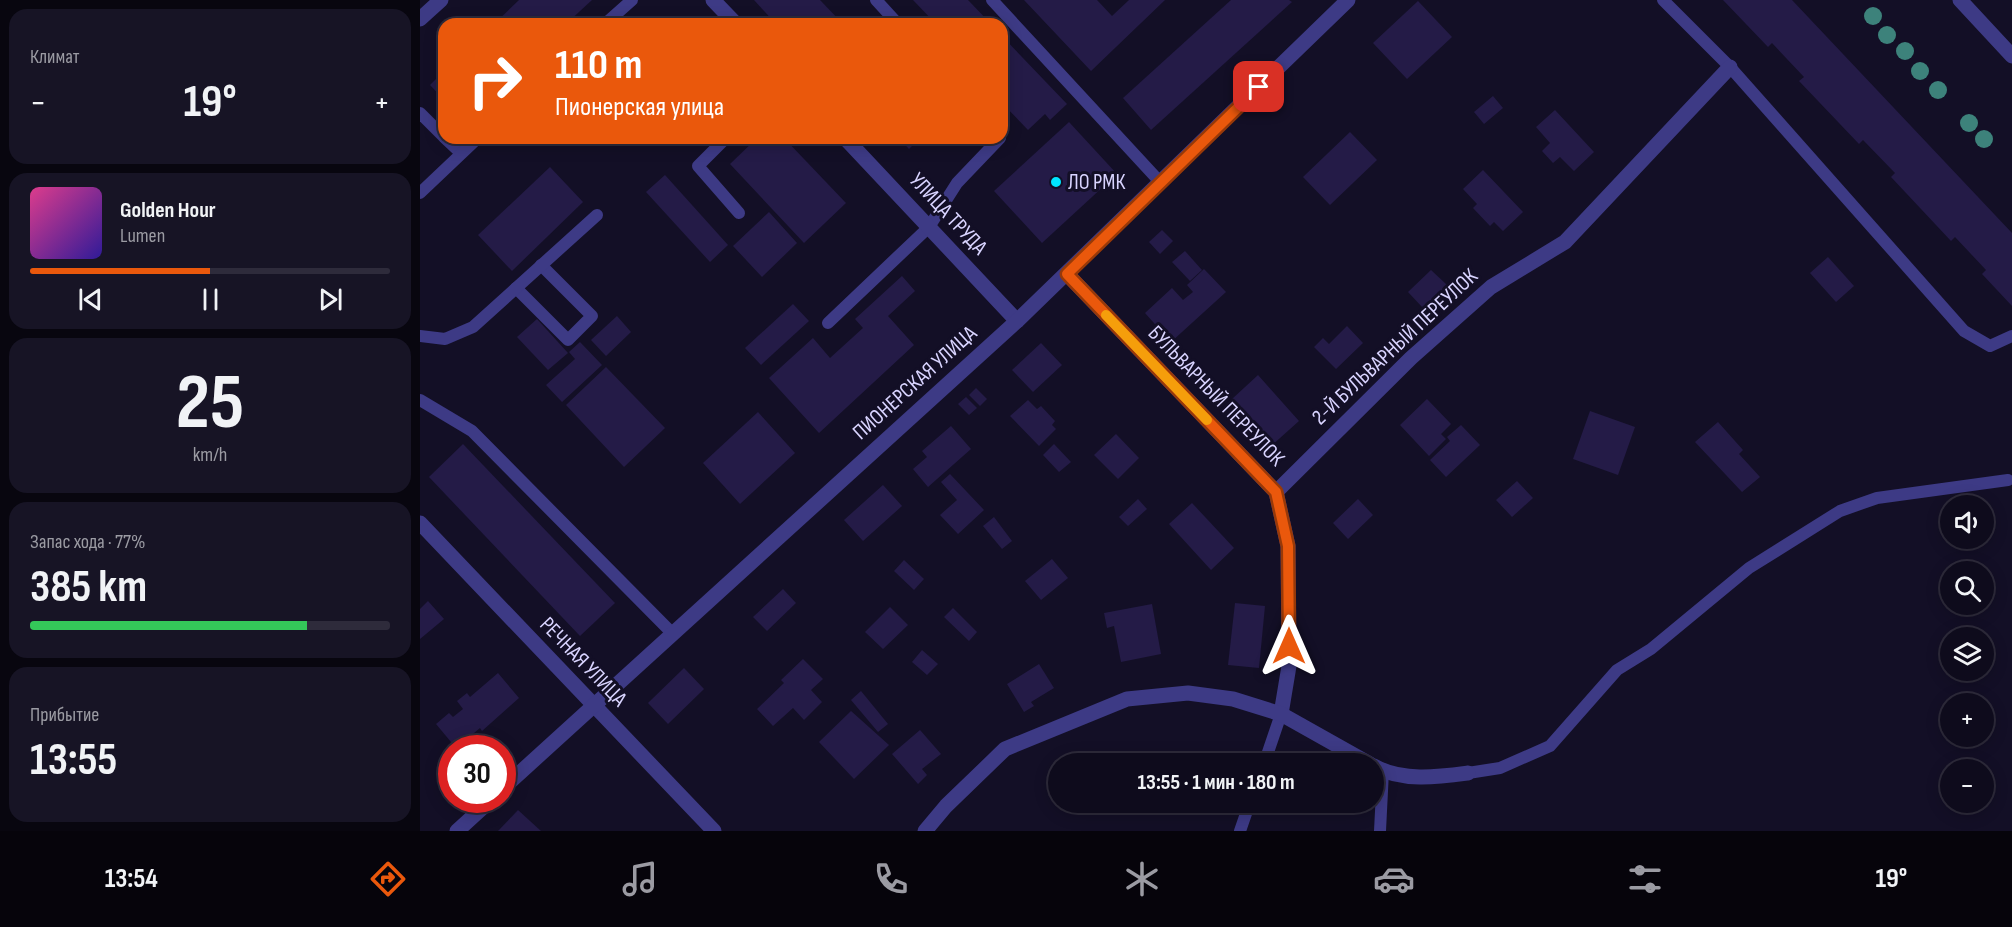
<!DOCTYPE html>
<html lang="ru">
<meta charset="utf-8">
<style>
:root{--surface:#0e0b1c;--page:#171425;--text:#f1f3f6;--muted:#9b9ba3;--line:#2e2b3b;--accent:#ea580c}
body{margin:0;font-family:"Sofia Sans Condensed",sans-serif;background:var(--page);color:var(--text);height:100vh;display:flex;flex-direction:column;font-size:22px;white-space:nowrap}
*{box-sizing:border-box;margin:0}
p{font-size:20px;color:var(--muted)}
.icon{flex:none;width:33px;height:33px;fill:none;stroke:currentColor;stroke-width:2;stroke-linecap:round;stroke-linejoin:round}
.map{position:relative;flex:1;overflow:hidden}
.sheet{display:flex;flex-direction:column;gap:9px;padding:9px;background:#08060f;width:420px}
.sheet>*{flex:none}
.top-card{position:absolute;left:18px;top:18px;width:570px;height:126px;border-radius:18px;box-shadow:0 3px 15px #0003,0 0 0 2px var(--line);background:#ea580c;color:#fff;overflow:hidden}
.controls{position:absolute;left:1520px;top:495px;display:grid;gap:12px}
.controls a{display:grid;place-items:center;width:54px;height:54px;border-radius:50%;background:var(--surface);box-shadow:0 3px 15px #0003,0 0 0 2px var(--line);font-size:30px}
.speed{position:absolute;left:18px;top:735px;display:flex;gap:12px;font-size:30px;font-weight:700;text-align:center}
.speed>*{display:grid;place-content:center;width:78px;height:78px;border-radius:50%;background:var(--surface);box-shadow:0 3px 15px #0003,0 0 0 2px var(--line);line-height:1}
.speed .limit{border:9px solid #d22;background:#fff;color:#111}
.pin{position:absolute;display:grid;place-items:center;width:51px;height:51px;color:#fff;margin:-26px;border-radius:12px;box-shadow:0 3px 9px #0006}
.me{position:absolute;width:66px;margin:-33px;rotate:0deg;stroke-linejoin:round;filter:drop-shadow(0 0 4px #0008)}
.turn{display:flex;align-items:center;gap:21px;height:126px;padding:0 18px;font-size:27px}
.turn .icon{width:78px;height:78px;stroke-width:2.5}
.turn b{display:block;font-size:42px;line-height:51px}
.big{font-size:45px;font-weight:700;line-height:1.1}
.sheet .tile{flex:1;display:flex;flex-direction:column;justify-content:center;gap:9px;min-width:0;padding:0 21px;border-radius:18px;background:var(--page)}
.sheet .dial{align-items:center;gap:0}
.dial b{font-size:78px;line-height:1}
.song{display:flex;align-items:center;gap:18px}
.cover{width:72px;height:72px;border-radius:9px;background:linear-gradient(135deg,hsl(330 70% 55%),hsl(250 70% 35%))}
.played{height:6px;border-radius:3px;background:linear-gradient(90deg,var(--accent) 50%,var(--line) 50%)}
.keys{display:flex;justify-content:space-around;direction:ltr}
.heat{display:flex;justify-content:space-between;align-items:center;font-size:33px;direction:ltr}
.charge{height:9px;border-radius:4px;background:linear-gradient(90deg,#34c759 77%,var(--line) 0)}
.trip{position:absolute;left:628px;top:753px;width:336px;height:60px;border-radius:30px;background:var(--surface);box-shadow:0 3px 15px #0003,0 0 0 2px var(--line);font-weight:700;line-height:60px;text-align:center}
.tabs{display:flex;height:96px;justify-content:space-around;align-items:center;background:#06040b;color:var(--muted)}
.tabs .icon{width:42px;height:42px}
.tabs .current{color:var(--accent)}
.tabs b{font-size:27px;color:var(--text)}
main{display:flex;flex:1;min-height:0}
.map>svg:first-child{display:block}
.building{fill:#241b47}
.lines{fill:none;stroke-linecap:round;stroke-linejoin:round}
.lane{stroke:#3d3a85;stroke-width:12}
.street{stroke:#3d3a85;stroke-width:15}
.tree{fill:#3d827b}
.route-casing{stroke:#983908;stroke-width:15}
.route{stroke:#ea580c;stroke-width:10}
.slow{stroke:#f59e0b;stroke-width:10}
.poi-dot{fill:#00e5ff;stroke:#130f26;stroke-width:2}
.labels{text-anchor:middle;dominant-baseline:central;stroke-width:6;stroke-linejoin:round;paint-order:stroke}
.poi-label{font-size:22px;fill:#d9d4ff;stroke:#130f26;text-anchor:start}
.street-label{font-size:22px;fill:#d9d4ff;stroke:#130f26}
</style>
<main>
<section class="sheet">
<div class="tile"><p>Климат</p>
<div class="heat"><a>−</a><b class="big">19°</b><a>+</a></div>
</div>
<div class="tile">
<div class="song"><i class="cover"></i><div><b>Golden Hour</b><p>Lumen</p></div></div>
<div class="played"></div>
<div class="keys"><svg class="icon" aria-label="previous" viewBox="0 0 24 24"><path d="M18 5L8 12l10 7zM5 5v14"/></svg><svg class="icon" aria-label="pause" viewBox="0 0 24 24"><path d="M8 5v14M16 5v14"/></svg><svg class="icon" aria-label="next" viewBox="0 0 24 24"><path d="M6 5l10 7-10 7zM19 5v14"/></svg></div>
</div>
<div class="tile dial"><b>25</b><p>km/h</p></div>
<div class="tile"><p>Запас хода · 77%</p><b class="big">385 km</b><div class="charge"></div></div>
<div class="tile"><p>Прибытие</p><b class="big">13:55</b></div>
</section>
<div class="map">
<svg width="1592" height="831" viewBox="0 0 1592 831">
<rect width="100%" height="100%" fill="#130f26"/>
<!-- building -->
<g class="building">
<path d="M99 0H172L146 24H74Z"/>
<path d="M334 0H400L423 24H356Z"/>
<path d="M493 0H548L571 24H516Z"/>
<path d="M604 0H677L692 16 709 0H745L671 71Z"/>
<path d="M811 0H869L872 2 731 130 703 98Z"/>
<path d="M1303 0H1372L1592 233V306L1562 274 1566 270 1535 237 1531 241 1471 177 1475 173 1443 140 1439 144 1379 81 1384 77 1352 43 1348 47Z"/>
<path d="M998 1 1032 37 987 79 953 43Z"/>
<path d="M582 36 647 104 630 120 625 114 608 130 582 103Z"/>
<path d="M24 71V100L10 85Z"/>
<path d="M1073 96 1083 108 1064 124 1054 112Z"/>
<path d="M1135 110 1174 152 1154 171 1140 157 1133 163 1122 151 1130 143 1116 127Z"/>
<path d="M649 122 697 174 622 243 574 191Z"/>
<path d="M930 132 957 160 910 205 883 177Z"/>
<path d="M337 138H364L426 203 384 243 310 164Z"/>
<path d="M479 138H500L489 149Z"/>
<path d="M130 167 163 202 92 271 58 235Z"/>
<path d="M1063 170 1103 212 1083 231 1074 222 1070 226 1053 208 1057 204 1043 189Z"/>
<path d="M245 175 308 245 290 262 226 192Z"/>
<path d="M349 212 377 243 342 277 313 246Z"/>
<path d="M742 230 753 241 740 254 729 242Z"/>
<path d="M765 251 782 270 770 281 752 262Z"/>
<path d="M1408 257 1434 286 1416 302 1390 273Z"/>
<path d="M784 269 806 292 751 342 725 313 752 288 763 300 773 292 767 285Z"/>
<path d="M1011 270 1027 285 1003 308 988 292Z"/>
<path d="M482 276 495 291 468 316 494 345 399 433 349 378 393 338 410 358 443 328 435 319Z"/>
<path d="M373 304 389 321 341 365 325 348Z"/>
<path d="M197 316 211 332 186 356 171 340Z"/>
<path d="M117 319 148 353 128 370 97 337Z"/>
<path d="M927 326 943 343 916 369 894 347 903 338 909 344Z"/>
<path d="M160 342 182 365 142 402 126 385 155 359 149 352Z"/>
<path d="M621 343 642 365 613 392 592 370Z"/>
<path d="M186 367 245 428 204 467 146 405Z"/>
<path d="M838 375 879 421 849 448 824 421 829 417 812 399Z"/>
<path d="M556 388 567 399 560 406 549 395Z"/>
<path d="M546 397 557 408 549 415 538 404Z"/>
<path d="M1007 399 1031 424 1021 434 1026 439 1009 456 980 425Z"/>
<path d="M608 400 617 409 621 406 635 421 632 425 636 429 619 446 590 416Z"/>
<path d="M1170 411 1215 427 1198 475 1153 459Z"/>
<path d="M338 412 375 453 320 504 283 463Z"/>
<path d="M1298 422 1323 450 1319 454 1340 477 1322 492 1275 442Z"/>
<path d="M1041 425 1060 445 1026 477 1010 460 1030 441 1027 437Z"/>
<path d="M531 426 551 449 508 487 493 469 507 457 502 451Z"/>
<path d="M696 434 719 458 698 479 674 455Z"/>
<path d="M43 444 195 603 160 636 9 477Z"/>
<path d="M634 444 651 462 639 472 623 455Z"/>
<path d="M530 474 564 510 538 534 520 515 537 500 521 482Z"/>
<path d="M1097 481 1113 498 1092 517 1076 500Z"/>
<path d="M463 485 482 506 443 541 424 520Z"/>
<path d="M718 499 727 509 708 526 699 517Z"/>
<path d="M938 499 953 515 928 539 913 523Z"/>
<path d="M772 503 814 548 791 570 749 524Z"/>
<path d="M574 517 592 541 582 549 563 526Z"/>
<path d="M632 559 648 578 621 600 605 581Z"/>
<path d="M484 560 504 579 494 590 474 571Z"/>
<path d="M363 589 376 603 347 631 333 617Z"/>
<path d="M8 601 24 619 0 639V609Z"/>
<path d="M815 603 845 606 839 668 808 665Z"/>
<path d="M732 604 741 654 701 662 694 626 687 628 684 613Z"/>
<path d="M470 607 488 625 463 649 445 632Z"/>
<path d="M533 608 557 632 549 641 524 617Z"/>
<path d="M502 650 518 664 507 675 492 662Z"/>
<path d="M383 659 403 679 391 690 402 702 384 720 373 708 353 726 337 709 364 683 361 680Z"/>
<path d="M619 664 634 688 611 702 614 706 604 712 587 684Z"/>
<path d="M264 668 284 689 248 724 228 703Z"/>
<path d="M78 673 99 698 62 731 60 728 36 748 16 724 29 713 33 717 43 709 37 701 47 693 50 697Z"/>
<path d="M441 691 468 724 458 732 431 700Z"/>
<path d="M431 711 469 745 434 779 399 742Z"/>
<path d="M500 730 521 754 502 769 507 775 498 784 472 754Z"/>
<path d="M98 810 121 831H78Z"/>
</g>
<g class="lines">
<!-- lane -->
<g class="lane">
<path d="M456 0 478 24"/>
<path d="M572 0 741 183"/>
<path d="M1243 0 1310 67 1544 331 1570 346 1592 336"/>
<path d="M185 24 212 0"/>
<path d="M0 113 24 137"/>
<path d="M25 138 41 153"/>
<path d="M306 138 278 166 319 213"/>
<path d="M0 193 58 138"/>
<path d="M96 288 148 340 172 316 121 265"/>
<path d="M408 323 509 227 537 183 580 138"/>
<path d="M0 336 25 339 53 327 177 215"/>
<path d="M0 400 52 431 253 634"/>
<path d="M844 764 861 714"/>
<path d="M1048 773 1080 768 1130 746 1197 670 1231 649 1329 568 1420 511 1457 498 1588 480"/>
<path d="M820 831 830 802"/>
<path d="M960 831 963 771"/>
</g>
<!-- street -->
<g class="street">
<path d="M293 0 316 24"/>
<path d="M1540 0 1592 56"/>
<path d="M0 19 21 0"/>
<path d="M425 138 597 321"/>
<path d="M647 274 856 492 868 546 869 666 861 714"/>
<path d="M856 492 991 358 1071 287 1145 242 1310 67"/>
<path d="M0 523 294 831"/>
<path d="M954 766C982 782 1018 777 1048 773"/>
<path d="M82 789 597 321 928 0"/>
<path d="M37 831 71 800"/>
<path d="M505 831 526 806 585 749 707 699 768 693 813 699 861 714 950 764"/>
</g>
</g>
<!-- trees -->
<g class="tree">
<circle cx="1453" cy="16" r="9"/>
<circle cx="1467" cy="35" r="9"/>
<circle cx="1485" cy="51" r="9"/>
<circle cx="1500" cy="71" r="9"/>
<circle cx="1518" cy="90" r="9"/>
<circle cx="1549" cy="123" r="9"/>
<circle cx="1564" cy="139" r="9"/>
</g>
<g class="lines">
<!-- route casing -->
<g class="route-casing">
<path id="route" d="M839 87 647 274 856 492 868 546 869 646"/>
</g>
<!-- route -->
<use href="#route" class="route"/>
<!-- slow -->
<path class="slow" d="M686 315 787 420"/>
</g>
<!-- markers -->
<circle class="poi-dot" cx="636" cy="182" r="6"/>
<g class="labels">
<!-- poi labels -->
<g class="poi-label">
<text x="648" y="182">ЛО РМК</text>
</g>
<!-- street labels -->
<g class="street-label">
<text transform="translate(528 214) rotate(47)">УЛИЦА ТРУДА</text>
<text transform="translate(975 347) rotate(-43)">2-Й БУЛЬВАРНЫЙ ПЕРЕУЛОК</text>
<text transform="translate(495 383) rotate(-42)">ПИОНЕРСКАЯ УЛИЦА</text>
<text transform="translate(796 396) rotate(46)">БУЛЬВАРНЫЙ ПЕРЕУЛОК</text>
<text transform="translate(163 662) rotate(46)">РЕЧНАЯ УЛИЦА</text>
</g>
</g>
</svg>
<div class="controls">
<a><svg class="icon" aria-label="sound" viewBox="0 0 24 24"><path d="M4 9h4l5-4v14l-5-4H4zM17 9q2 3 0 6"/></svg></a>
<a><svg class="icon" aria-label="search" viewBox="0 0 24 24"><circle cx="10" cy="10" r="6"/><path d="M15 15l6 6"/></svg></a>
<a><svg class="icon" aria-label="layers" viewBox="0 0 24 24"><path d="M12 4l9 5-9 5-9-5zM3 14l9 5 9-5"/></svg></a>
<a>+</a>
<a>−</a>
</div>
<div class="speed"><div class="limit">30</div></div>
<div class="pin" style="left:839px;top:87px;background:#d93025"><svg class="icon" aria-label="arrive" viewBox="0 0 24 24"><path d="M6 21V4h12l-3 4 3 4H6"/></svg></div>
<svg class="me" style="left:869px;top:646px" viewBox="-20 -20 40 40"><path d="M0-17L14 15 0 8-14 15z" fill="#ea580c" stroke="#fff" stroke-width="4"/></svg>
<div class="trip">13:55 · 1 мин · 180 m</div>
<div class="top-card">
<div class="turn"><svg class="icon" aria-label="right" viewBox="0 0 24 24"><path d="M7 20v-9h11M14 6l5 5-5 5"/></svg><div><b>110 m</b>Пионерская улица</div></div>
</div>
</div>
</main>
<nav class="tabs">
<b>13:54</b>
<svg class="icon current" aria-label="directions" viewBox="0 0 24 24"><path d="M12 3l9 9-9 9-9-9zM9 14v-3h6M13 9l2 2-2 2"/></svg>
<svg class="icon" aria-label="music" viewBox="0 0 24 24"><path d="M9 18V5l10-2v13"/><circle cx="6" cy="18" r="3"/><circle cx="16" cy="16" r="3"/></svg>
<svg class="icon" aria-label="phone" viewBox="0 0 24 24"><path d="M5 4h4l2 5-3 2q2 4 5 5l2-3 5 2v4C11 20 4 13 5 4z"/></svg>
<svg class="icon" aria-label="climate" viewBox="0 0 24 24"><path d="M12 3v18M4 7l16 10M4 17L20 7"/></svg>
<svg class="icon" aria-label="car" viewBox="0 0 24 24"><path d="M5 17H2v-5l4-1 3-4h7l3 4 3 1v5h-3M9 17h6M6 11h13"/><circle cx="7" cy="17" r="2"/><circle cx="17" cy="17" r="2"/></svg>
<svg class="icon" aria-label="filters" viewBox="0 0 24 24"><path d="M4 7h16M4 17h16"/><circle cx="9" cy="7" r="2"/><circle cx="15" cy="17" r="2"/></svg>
<b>19°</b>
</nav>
